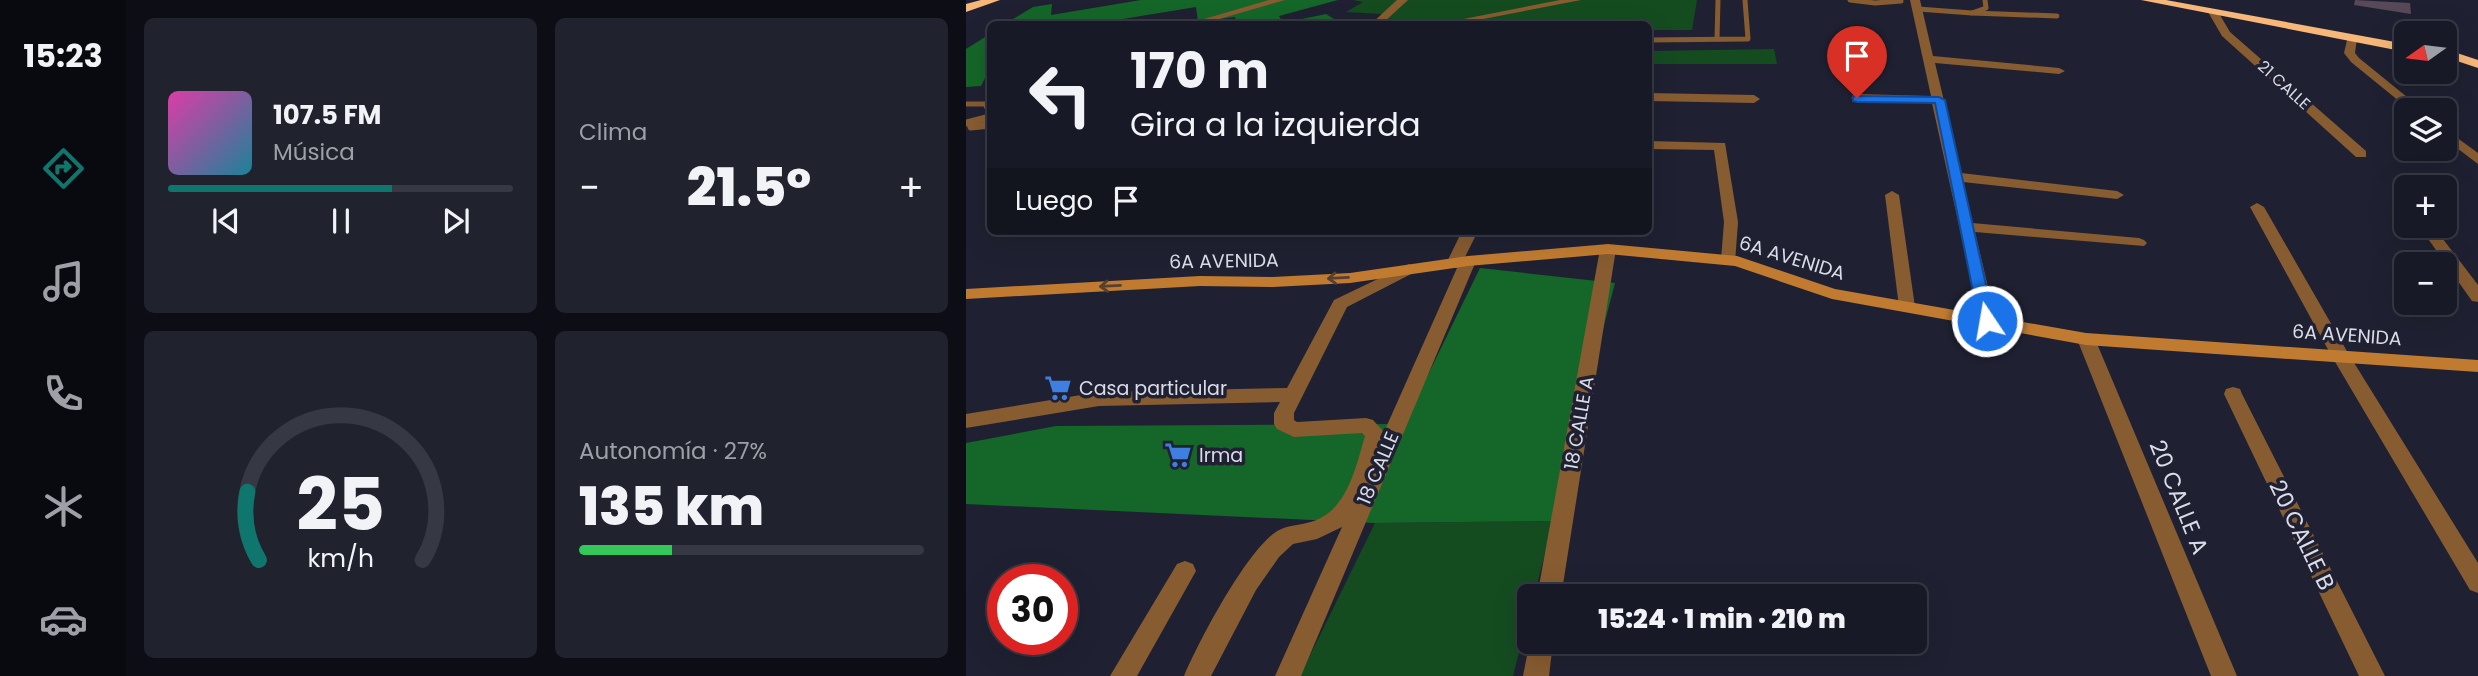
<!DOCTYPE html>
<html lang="es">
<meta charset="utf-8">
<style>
:root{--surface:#171926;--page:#20222e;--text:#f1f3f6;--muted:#9ea0a7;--line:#363843;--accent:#0f766e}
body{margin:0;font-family:Poppins,sans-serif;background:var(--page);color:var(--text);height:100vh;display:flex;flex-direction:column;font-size:26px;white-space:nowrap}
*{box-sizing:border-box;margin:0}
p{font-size:23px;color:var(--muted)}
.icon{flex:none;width:38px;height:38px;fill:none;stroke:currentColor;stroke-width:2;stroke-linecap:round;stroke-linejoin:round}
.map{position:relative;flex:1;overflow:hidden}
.details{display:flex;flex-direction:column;gap:18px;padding:18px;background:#0d0e15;width:840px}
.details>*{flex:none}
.hud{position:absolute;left:21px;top:21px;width:665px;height:214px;border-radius:10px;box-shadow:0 7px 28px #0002,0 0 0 2px var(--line);background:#171926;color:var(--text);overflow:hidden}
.needle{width:46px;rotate:256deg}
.controls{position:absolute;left:1428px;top:21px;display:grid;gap:14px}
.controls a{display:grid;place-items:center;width:63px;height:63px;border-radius:10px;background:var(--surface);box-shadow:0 7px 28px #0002,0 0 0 2px var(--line);font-size:35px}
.speed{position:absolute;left:21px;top:564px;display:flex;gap:14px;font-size:35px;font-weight:700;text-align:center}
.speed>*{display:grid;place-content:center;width:91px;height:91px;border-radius:50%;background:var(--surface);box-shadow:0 7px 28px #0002,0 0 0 2px var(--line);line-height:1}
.speed .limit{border:10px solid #d22;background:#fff;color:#111}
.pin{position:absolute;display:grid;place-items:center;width:60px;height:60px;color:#fff;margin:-72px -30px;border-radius:50% 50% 50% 0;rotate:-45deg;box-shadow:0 0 7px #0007}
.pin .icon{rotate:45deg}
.me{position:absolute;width:77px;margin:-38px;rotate:348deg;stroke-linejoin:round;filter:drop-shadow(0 0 5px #0008)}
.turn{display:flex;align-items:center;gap:24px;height:147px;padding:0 28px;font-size:32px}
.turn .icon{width:91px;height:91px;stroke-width:2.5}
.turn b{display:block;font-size:49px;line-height:60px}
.then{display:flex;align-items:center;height:66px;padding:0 28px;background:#0003;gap:14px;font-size:26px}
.big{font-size:52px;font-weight:800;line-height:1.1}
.details .widget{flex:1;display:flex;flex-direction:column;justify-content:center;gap:10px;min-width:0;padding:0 24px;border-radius:10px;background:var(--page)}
.details .dial{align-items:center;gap:0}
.dial svg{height:182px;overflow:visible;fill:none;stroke:var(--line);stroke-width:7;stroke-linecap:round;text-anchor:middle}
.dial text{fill:var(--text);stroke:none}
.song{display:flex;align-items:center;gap:21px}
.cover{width:84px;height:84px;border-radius:10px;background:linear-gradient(135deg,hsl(320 70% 55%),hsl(190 70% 35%))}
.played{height:7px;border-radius:4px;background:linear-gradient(90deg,var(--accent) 65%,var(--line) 65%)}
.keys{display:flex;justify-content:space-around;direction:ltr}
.heat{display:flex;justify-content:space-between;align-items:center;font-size:38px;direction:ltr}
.charge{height:10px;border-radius:5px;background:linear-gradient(90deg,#34c759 27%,var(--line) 0)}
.details .tiles{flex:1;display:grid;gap:18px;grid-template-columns:repeat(2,1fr)}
.trip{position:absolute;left:551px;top:584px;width:410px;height:70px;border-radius:10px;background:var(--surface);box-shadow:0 7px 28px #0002,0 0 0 2px var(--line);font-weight:800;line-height:70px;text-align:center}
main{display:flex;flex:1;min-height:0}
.menu{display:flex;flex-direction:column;width:126px;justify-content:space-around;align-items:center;background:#090a0f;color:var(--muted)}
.menu .icon{width:49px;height:49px}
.menu .selected{color:var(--accent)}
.menu b{font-size:32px;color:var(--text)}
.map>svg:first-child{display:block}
.green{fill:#144c20}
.forest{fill:#156629}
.building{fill:#584958}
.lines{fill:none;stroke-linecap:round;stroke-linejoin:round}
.lane-far1{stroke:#875c31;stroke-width:5}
.lane{stroke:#875c31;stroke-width:7}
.street{fill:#875c31;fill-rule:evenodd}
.secondary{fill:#c07b31;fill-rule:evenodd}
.highway{fill:#f7b779;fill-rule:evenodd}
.oneway{stroke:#574032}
.route{fill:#1a73e8;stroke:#114b97;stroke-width:2}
.labels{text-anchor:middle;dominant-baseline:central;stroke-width:7;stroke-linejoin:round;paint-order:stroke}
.far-street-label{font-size:16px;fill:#dadce8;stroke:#1f2132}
.street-label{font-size:19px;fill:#dadce8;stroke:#1f2132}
.poi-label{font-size:19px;fill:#dadce8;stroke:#1f2132;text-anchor:start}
.near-street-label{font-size:23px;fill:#dadce8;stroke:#1f2132}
</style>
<main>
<nav class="menu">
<b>15:23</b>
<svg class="icon selected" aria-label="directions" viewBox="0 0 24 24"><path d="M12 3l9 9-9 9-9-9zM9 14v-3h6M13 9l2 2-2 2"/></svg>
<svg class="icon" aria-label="music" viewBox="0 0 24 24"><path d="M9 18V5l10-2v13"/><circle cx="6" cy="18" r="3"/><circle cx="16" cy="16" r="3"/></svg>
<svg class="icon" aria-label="phone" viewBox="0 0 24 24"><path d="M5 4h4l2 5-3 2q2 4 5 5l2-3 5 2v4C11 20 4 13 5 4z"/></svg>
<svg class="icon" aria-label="climate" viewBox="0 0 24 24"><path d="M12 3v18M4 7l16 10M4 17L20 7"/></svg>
<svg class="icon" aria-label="car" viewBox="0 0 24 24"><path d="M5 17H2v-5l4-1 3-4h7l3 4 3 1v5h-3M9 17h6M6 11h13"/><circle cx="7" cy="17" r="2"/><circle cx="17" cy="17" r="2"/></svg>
</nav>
<section class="details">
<div class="tiles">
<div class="widget">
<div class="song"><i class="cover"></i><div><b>107.5 FM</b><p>Música</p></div></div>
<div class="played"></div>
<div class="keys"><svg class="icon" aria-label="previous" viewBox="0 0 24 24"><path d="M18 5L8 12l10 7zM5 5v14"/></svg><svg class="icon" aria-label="pause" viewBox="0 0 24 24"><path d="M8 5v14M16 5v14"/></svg><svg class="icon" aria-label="next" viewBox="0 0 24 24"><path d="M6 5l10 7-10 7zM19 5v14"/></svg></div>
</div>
<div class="widget"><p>Clima</p>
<div class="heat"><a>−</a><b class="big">21.5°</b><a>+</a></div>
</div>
<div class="widget dial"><svg viewBox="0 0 100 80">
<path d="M14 69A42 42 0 1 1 86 69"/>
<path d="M14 69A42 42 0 0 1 9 39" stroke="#0f766e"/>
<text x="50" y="56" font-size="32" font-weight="700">25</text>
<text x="50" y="72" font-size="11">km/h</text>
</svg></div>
<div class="widget"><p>Autonomía · 27%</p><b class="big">135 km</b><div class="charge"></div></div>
</div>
</section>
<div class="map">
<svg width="1512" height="676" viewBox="0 0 1512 676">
<rect width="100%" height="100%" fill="#1f2132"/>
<!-- green -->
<g class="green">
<path d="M387 0H731L726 30H683L682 24H407L416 14 380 12 397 2Z"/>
<path d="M808 49 811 64H683V51Z"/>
<path d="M587 521 568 597H564L563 612 547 676H334L409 523Z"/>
</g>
<!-- forest -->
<g class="forest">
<path d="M175 0H372L313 16 317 23 360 14 368 19 362 24H270L269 17 232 22 230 7 126 24H39L67 7 86 4 85 15Z"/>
<path d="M24 34V68L15 86 0 87V49Z"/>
<path d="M514 268 649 283 587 521 409 523 0 504V443L90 426 438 424Z"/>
</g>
<!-- building -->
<path class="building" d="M1389 0 1444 3 1445 14 1388 5Z"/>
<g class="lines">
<!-- lane-far1 -->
<g class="lane-far1">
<path d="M884 0 909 3 935 1"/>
<path d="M952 9 1006 13 1020 8 1019 0"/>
<path d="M1006 13 1091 16"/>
<path d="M751 39 752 0"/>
<path d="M682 40 782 39 779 0"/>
<path d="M0 104H19L24 114"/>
</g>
<!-- lane -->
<g class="lane">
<path d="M0 123 24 117"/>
<path d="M5 127 24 125"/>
</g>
<!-- street -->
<g class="street">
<path d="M303 0H319L236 24H221Z"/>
<path d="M431 0H442L416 24H405Z"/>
<path d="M594 0H615L491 24H472Z"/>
<path d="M944 0H954L967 56 1093 68 1099 71 1093 74 969 63 995 173 1151 191 1158 195 1151 199 997 182 1006 223 1173 238 1178 240 1181 243 1178 246 1009 232 1030 321 1021 327 1015 325 966 103 891 102 885 98 891 94 965 96Z"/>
<path d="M1243 10H1251L1264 32 1400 151V157H1390L1256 36 1242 12Z"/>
<path d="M1382 36 1391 38 1389 53 1393 58 1457 110H1444L1385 62 1378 53Z"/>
<path d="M682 93 788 95 794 99 788 103 682 101Z"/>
<path d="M1479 129 1512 153V164L1479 139Z"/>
<path d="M682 141 759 143 772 222 769 263H757L755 260 758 222 748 150 682 149Z"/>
<path d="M926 191 933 195 949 307 941 312 933 307 919 195Z"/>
<path d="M1291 203 1298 207 1382 353 1512 563V593L1504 590 1365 355 1284 207Z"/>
<path d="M1453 226H1467L1512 285V302L1506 301Z"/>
<path d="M496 231H512L499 257 508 258 510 261 335 676H309L376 527 351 539 327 544 313 557 290 590 245 676H218C234 639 277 558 307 534 319 524 334 526 348 521 382 509 390 466 399 436L396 433 328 437 311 429 308 424V413L314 402 133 406 0 428V414L133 392 321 388 368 300 443 264 451 269 449 272 381 307 328 413V420L331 422 400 418 407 420 418 432 491 268 482 267 480 264Z"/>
<path d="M642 244 650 249 595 597H571L634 249Z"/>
<path d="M1120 333 1129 339 1271 676H1245L1111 339Z"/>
<path d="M1267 387 1274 389 1276 394 1419 676H1393L1258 394 1260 389Z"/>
<path d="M219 561 227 564 230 571 171 676H144L211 564Z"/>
<path d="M564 640 587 642 583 676H557Z"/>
</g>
<!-- secondary -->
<path class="secondary" d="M642 244 771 256 869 289 1120 333 1512 360V372L1120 345 866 299 769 266 642 254 502 266 384 283 307 287 234 286 0 299V289L234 276 307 277 384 273 502 256Z"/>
<!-- highway -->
<g class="highway">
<path d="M15 0H34L0 12V4Z"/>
<path d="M1175 0H1200L1440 44V52Z"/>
<path d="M1479 49 1512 60V68L1479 57Z"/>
</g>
</g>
<!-- one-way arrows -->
<defs><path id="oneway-shaft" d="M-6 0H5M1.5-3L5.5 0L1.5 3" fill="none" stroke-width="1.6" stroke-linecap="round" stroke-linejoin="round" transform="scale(1.75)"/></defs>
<g class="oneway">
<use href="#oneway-shaft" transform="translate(372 278) rotate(177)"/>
<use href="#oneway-shaft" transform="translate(144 286) rotate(177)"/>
</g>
<!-- route -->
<path class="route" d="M887 96 973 97 979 100 1028 321 1026 325H1015L1013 321 969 103 891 102 887 101Z"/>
<!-- icons -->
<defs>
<g id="supermarket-bare" transform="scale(2.1)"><path d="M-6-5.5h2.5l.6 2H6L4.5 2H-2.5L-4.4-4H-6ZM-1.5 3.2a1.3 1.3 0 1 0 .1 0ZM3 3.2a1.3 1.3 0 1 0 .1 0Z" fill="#3f7fe0" stroke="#1f2132" stroke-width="2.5" paint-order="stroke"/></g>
</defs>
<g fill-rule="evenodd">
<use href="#supermarket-bare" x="92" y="388"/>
<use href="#supermarket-bare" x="212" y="455"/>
</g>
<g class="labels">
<!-- far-street labels -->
<g class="far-street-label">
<text transform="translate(1318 85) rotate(42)">21 CALLE</text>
</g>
<!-- street labels -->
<g class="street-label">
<text transform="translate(826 258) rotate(17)">6A AVENIDA</text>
<text transform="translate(258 261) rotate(-1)">6A AVENIDA</text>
<text transform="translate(1381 335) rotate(4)">6A AVENIDA</text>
<text transform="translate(613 423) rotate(-80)">18 CALLE A</text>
<text transform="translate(412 468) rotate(-67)">18 CALLE</text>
</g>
<!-- poi labels -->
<g class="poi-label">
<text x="113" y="388">Casa particular</text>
<text x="233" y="455">Irma</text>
</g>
<!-- near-street labels -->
<g class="near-street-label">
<text transform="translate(1213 497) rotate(68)">20 CALLE A</text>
<text transform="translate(1336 535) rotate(64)">20 CALLE B</text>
</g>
</g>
</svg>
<div class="controls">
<a><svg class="needle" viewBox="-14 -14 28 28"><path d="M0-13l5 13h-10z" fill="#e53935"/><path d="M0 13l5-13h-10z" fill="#9ea0a7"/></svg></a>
<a><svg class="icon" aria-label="layers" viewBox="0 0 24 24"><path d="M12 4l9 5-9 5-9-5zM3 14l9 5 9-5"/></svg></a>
<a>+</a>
<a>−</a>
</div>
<div class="speed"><div class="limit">30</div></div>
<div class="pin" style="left:891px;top:98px;background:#d93025"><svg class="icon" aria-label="arrive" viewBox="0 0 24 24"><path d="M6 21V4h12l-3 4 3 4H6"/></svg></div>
<svg class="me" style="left:1021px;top:321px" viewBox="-20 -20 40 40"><circle r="17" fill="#1a73e8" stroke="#fff" stroke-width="3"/><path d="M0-11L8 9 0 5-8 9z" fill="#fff"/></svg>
<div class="trip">15:24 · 1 min · 210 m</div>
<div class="hud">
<div class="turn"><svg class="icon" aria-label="left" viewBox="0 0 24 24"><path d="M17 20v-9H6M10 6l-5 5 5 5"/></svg><div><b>170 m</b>Gira a la izquierda</div></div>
<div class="then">Luego<svg class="icon" aria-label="arrive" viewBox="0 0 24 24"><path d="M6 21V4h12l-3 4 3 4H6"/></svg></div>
</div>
</div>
</main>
